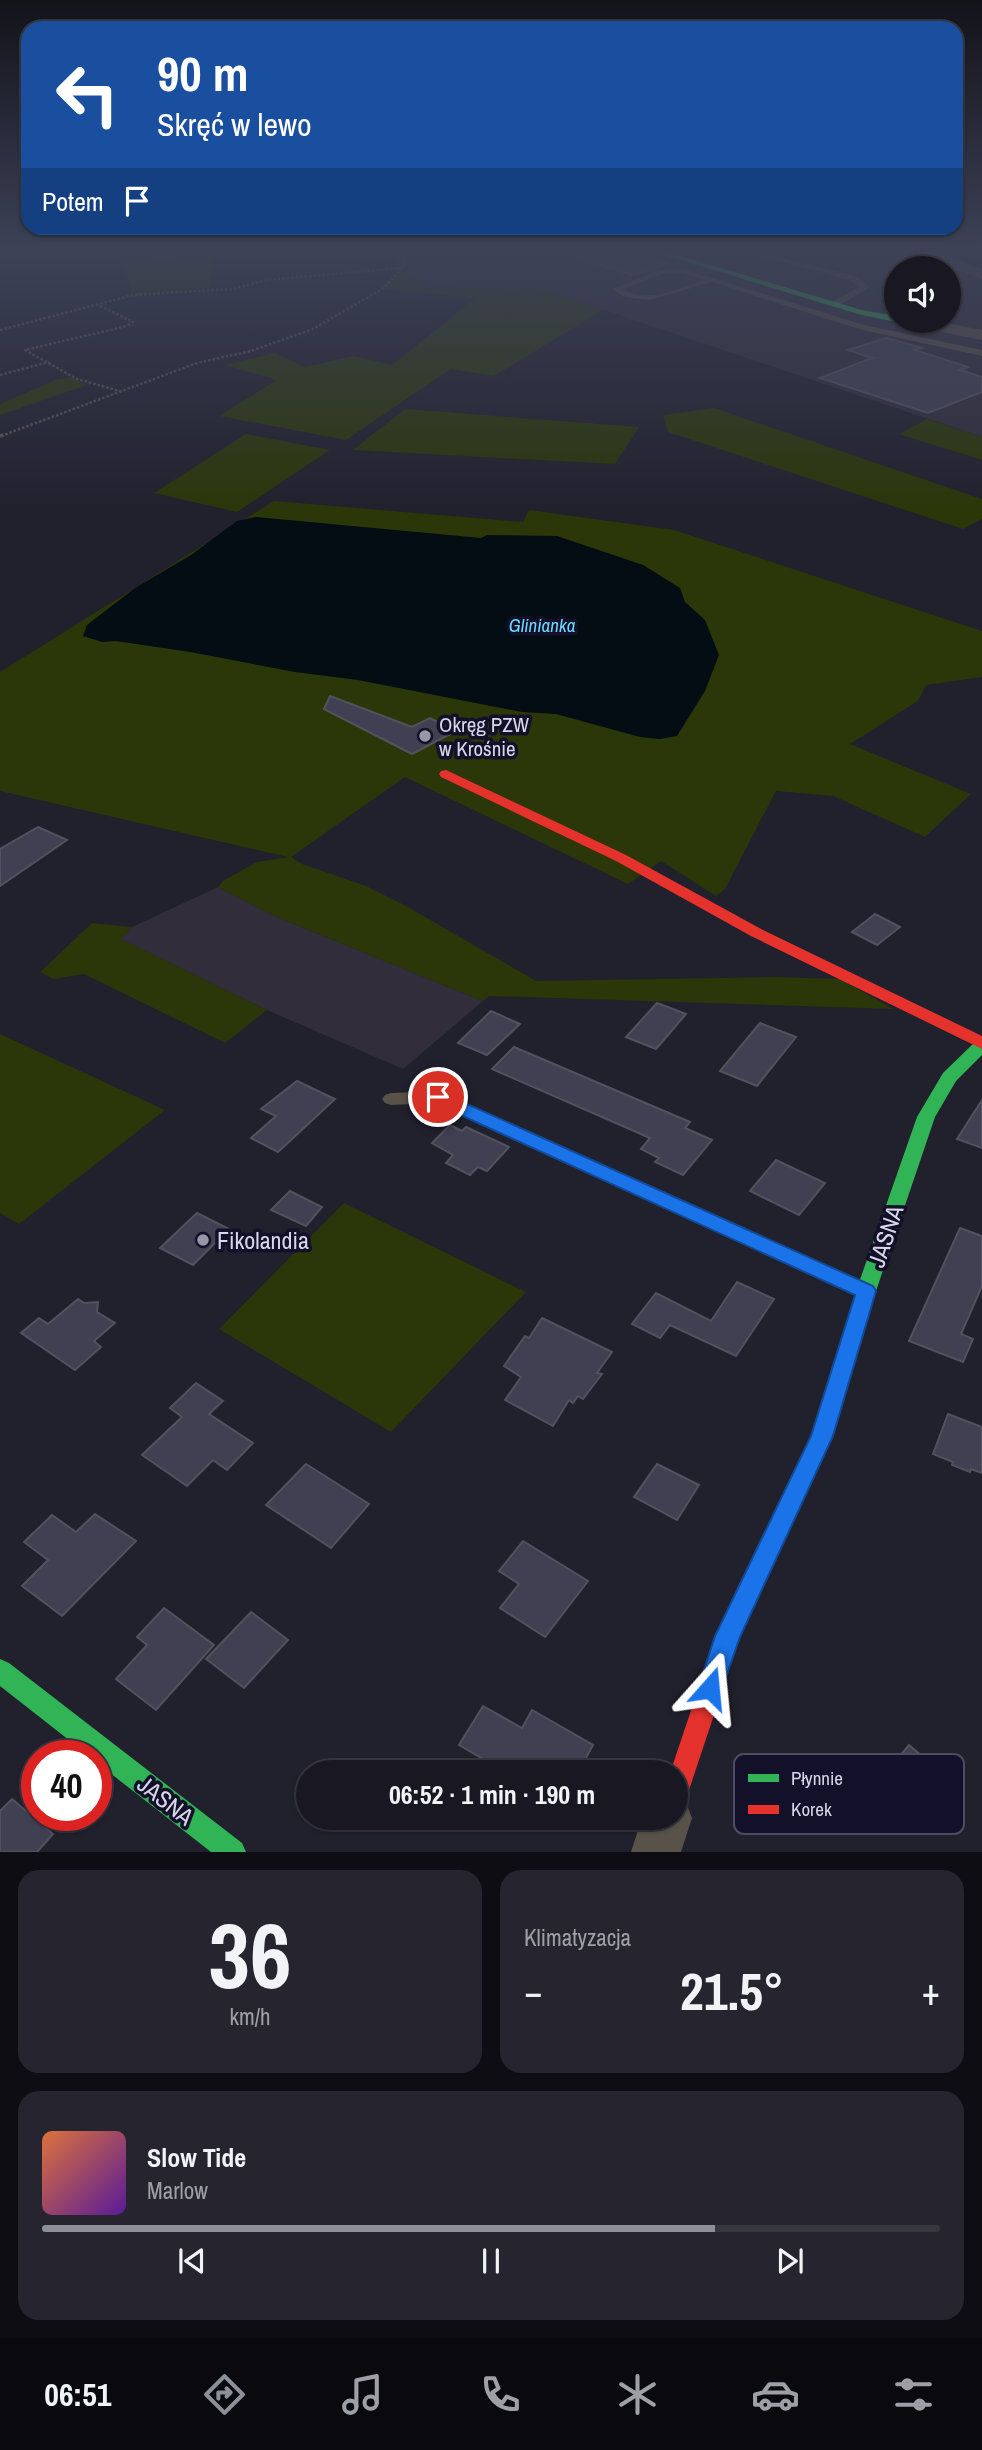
<!DOCTYPE html>
<html lang="pl">
<meta charset="utf-8">
<style>
:root{--surface:#191822;--page:#26252f;--text:#f1f3f6;--muted:#9fa0a5;--line:#373740;--accent:#8c9099}
body{margin:0;font-family:"Archivo Narrow",sans-serif;background:var(--page);color:var(--text);height:100vh;display:flex;flex-direction:column;font-size:26px;white-space:nowrap}
*{box-sizing:border-box;margin:0}
p{font-size:23px;color:var(--muted)}
.icon{flex:none;width:38px;height:38px;fill:none;stroke:currentColor;stroke-width:2;stroke-linecap:round;stroke-linejoin:round}
.map{position:relative;height:1852px;overflow:hidden}
.sheet{display:flex;flex-direction:column;gap:18px;padding:18px;background:#0e0d13;flex:1}
.sheet>*{flex:none}
.top-card{position:absolute;left:21px;top:21px;width:942px;height:214px;border-radius:21px;box-shadow:0 2px 5px #0004,0 0 0 2px var(--line);background:#1a4fa0;color:#fff;overflow:hidden}
.fabs{position:absolute;left:884px;top:256px;display:grid;gap:14px}
.fabs a{display:grid;place-items:center;width:77px;height:77px;border-radius:50%;background:var(--surface);box-shadow:0 2px 5px #0004,0 0 0 2px var(--line);font-size:35px}
.speed{position:absolute;left:21px;top:1740px;display:flex;gap:14px;font-size:35px;font-weight:700;text-align:center}
.speed>*{display:grid;place-content:center;width:91px;height:91px;border-radius:50%;background:var(--surface);box-shadow:0 2px 5px #0004,0 0 0 2px var(--line);line-height:1}
.speed .limit{border:10px solid #d22;background:#fff;color:#111}
.pin{position:absolute;display:grid;place-items:center;width:60px;height:60px;color:#fff;margin:-30px;border:4px solid #fff;border-radius:50%;box-shadow:0 2px 7px #0007}
.me{position:absolute;width:77px;margin:-38px;rotate:18deg;stroke-linejoin:round;filter:drop-shadow(0 0 5px #0008)}
.turn{display:flex;align-items:center;gap:24px;height:147px;padding:0 21px;font-size:32px}
.turn .icon{width:91px;height:91px;stroke-width:2.5}
.turn b{display:block;font-size:49px;line-height:60px}
.then{display:flex;align-items:center;height:66px;padding:0 21px;background:#0003;gap:14px;font-size:26px}
.big{font-size:52px;font-weight:700;line-height:1.1}
.sheet .tile{flex:1;display:flex;flex-direction:column;justify-content:center;gap:10px;min-width:0;padding:0 24px;border-radius:21px;background:var(--page)}
.sheet .dial{align-items:center;gap:0}
.dial b{font-size:91px;line-height:1}
.song{display:flex;align-items:center;gap:21px}
.cover{width:84px;height:84px;border-radius:10px;background:linear-gradient(135deg,hsl(20 70% 55%),hsl(270 70% 35%))}
.played{height:7px;border-radius:4px;background:linear-gradient(90deg,var(--accent) 75%,var(--line) 75%)}
.keys{display:flex;justify-content:space-around;direction:ltr}
.heat{display:flex;justify-content:space-between;align-items:center;font-size:38px;direction:ltr}
.sheet .tiles{flex:1;display:grid;gap:18px;grid-template-columns:1fr 1fr}
.tile:last-child{grid-column:span 2}
.trip{position:absolute;left:296px;top:1760px;width:392px;height:70px;border-radius:35px;background:var(--surface);box-shadow:0 2px 5px #0004,0 0 0 2px var(--line);font-weight:700;line-height:70px;text-align:center}
.tabs{display:flex;height:112px;justify-content:space-around;align-items:center;background:#0a0a0e;color:var(--muted)}
.tabs .icon{width:49px;height:49px}
.tabs .active{color:var(--accent)}
.tabs b{font-size:32px;color:var(--text)}
.map>svg:first-child{display:block}
.industrial{fill:#312d3b;fill-rule:evenodd}
.green{fill:#2b3609}
.water{fill:#040d13}
.building{fill:#413f52;stroke:#52525d;stroke-width:2}
.lines{fill:none;stroke-linecap:round;stroke-linejoin:round}
.path-far1{stroke:#585450;stroke-width:2.5;stroke-dasharray:2.5 2;stroke-linecap:butt}
.path{stroke:#585450;stroke-width:3.5;stroke-dasharray:3.5 2.5;stroke-linecap:butt}
.lane{fill:#595249;fill-rule:evenodd}
.street{fill:#595249;fill-rule:evenodd}
.fast{fill:#30b455;fill-rule:evenodd}
.jam{fill:#e5322d;fill-rule:evenodd}
.route{fill:#1a73e8;stroke:#114b97;stroke-width:2}
.poi-dot{fill:#9897a7;stroke:#131029;stroke-width:2.5}
.labels{text-anchor:middle;dominant-baseline:central;stroke-width:7;stroke-linejoin:round;paint-order:stroke}
.far-water-label{font-size:19px;font-style:italic;fill:#6cdafd;stroke:#131029}
.poi-label{font-size:21px;fill:#d8d7e9;stroke:#131029;text-anchor:start}
.near-street-label{font-size:24px;fill:#d8d7e9;stroke:#131029}
.near-poi-label{font-size:24px;fill:#d8d7e9;stroke:#131029;text-anchor:start}
.key{fill:#131029;stroke:#4e4c63;stroke-width:2}
.key-label{font-size:19px;fill:#d8d7e9}
</style>
<div class="map">
<svg width="982" height="1852" viewBox="0 0 982 1852">
<rect width="100%" height="100%" fill="#21202d"/>
<!-- industrial -->
<g class="industrial">
<path d="M391 252H914L938 259 982 277V437L545 290 423 287 387 254ZM896 268H948V320H896Z"/>
<path d="M218 887 272 915 483 1001 403 1069 267 1010 120 939 132 927Z"/>
</g>
<!-- green -->
<g class="green">
<path d="M214 252 208 290 133 295 121 260Z"/>
<path d="M403 268 423 287 545 290 603 310 494 376 451 369 346 440 219 416 277 380 224 365 275 353 305 367 353 356 392 365 476 298 382 289Z"/>
<path d="M72 378 87 385 0 415V404L58 379Z"/>
<path d="M714 408 982 499V519L963 529 668 432 663 415Z"/>
<path d="M405 409 639 427 615 464 353 450Z"/>
<path d="M927 419 982 437V460L899 434Z"/>
<path d="M246 434 330 450 237 512 154 493Z"/>
<path d="M274 501 523 522 529 510 674 530 982 631V677L926 685 918 701 850 744 971 794 925 837 833 796 776 791 725 889 716 896 661 861 628 884 405 777 291 857 302 864 366 886 408 907 536 981 772 977 840 979 893 1009 489 996 483 1001 272 915 218 887 223 881 257 862 288 857 0 791V672Z"/>
<path d="M92 923 132 927 121 939 267 1010 225 1043 84 974 54 979 40 972Z"/>
<path d="M0 1034 165 1110 19 1224 0 1213Z"/>
<path d="M344 1203 526 1292 391 1432 219 1329Z"/>
</g>
<!-- water -->
<path class="water" d="M256 517 481 538 487 535 557 536 643 565 680 588 685 602 705 620 719 655 705 691 677 736 660 739 640 737 556 714 522 712 358 680 295 672 190 652 116 641 102 642 83 636 87 625 135 588 191 555 237 521Z"/>
<!-- building -->
<g class="building">
<path d="M576 252H647L651 259 669 264 632 275 575 257Z"/>
<path d="M886 338 922 348 915 350 968 367 960 370 982 377V392L928 413 820 378 872 358 848 350Z"/>
<path d="M330 696 412 727 430 718 456 731 412 754 324 709Z"/>
<path d="M38 827 67 840 0 886V849Z"/>
<path d="M875 914 900 927 877 945 852 932Z"/>
<path d="M657 1003 686 1014 656 1049 626 1037Z"/>
<path d="M491 1011 520 1024 487 1055 458 1043Z"/>
<path d="M760 1023 796 1037 757 1086 720 1071Z"/>
<path d="M514 1047 690 1122 685 1128 712 1140 683 1175 655 1162 659 1158 641 1149 650 1138 492 1069Z"/>
<path d="M297 1081 335 1099 278 1152 251 1138 276 1116 261 1109Z"/>
<path d="M982 1100V1148L957 1139Z"/>
<path d="M450 1125 462 1131 466 1127 509 1147 487 1171 478 1167 470 1175 446 1163 453 1155 432 1143Z"/>
<path d="M776 1160 825 1183 799 1215 750 1191Z"/>
<path d="M290 1191 322 1207 306 1226 271 1210Z"/>
<path d="M197 1213 229 1229 193 1265 160 1248Z"/>
<path d="M960 1228 982 1236V1286L961 1334 973 1339 963 1362 909 1341Z"/>
<path d="M737 1282 774 1299 736 1356 670 1325 660 1338 632 1324 656 1293 711 1321Z"/>
<path d="M78 1299 84 1303 98 1302 97 1312 115 1323 94 1341 101 1347 75 1370 21 1333 39 1318 48 1324Z"/>
<path d="M542 1318 612 1352 597 1373 602 1374 583 1399 578 1396 573 1403 569 1400 553 1426 505 1400 521 1377 504 1366 525 1336 529 1338Z"/>
<path d="M196 1383 223 1401 209 1414 253 1443 227 1470 213 1460 187 1486 142 1455 182 1417 170 1408Z"/>
<path d="M948 1414 982 1427V1473L971 1469 970 1472 952 1465 953 1462 933 1454Z"/>
<path d="M306 1464 369 1504 331 1548 266 1505Z"/>
<path d="M657 1464 699 1485 677 1520 634 1497Z"/>
<path d="M95 1514 136 1541 62 1616 22 1586 48 1560 24 1542 52 1515 76 1532Z"/>
<path d="M523 1541 588 1581 545 1637 500 1608 519 1584 499 1571Z"/>
<path d="M164 1608 214 1645 156 1710 116 1679 147 1645 137 1637Z"/>
<path d="M251 1612 288 1640 244 1688 206 1659Z"/>
<path d="M483 1706 522 1728 532 1710 593 1745 578 1773H507L459 1745Z"/>
<path d="M909 1745 960 1788 923 1831 864 1780 878 1764 887 1772Z"/>
<path d="M12 1799 53 1834 37 1852H0V1811Z"/>
</g>
<g class="lines">
<!-- path-far1 -->
<g class="path-far1">
<path d="M152 257 228 252"/>
<path d="M96 304 133 322 127 326 25 350 77 379 123 392"/>
<path d="M0 330 133 295 232 289 267 280 402 268"/>
<path d="M0 375 49 362"/>
<path d="M1 436 197 363 251 351 313 329 382 289 403 268V252"/>
</g>
<!-- path -->
<path class="path" d="M0 436 6 434"/>
<!-- lane -->
<g class="lane">
<path d="M747 252H759L855 276 870 287 838 306H832V302L860 287 849 280Z"/>
<path d="M684 269 864 325 982 350V356L859 329 712 282 650 300 624 297 613 289 658 270ZM683 273 704 280C679 288 648 305 623 289L662 274Z"/>
<path d="M438 1091 869 1284 872 1289 869 1294 862 1297 855 1294 436 1103 391 1105 385 1103 382 1099 385 1095 391 1093Z"/>
</g>
<!-- street -->
<g class="street">
<path d="M917 252H937L982 269V279L919 255Z"/>
<path d="M897 320H931L982 330V340L905 325Z"/>
<path d="M676 1797 685 1800 692 1818 681 1852H631L642 1818H676Z"/>
</g>
<!-- fast -->
<g class="fast">
<path d="M655 252H667L862 310 896 316V320H899L896 322 858 314Z"/>
<path d="M982 1039V1055L956 1081 935 1117 876 1291 833 1436 813 1478 805 1480 797 1478 794 1471 811 1436 856 1291 917 1117 943 1073 976 1041Z"/>
<path d="M0 1659 9 1663 242 1843 246 1852H211L96 1762V1755H88L0 1686Z"/>
</g>
<!-- jam -->
<g class="jam">
<path d="M446 770 626 855 763 930 982 1036V1049L751 936 616 861 441 777 439 774 441 771Z"/>
<path d="M805 1462 813 1464 816 1471 740 1637 685 1802 676 1806V1773H670L716 1636 797 1464Z"/>
</g>
</g>
<!-- sky -->
<linearGradient id="sky" x2="0" y2="1"><stop stop-color="#121219"/><stop offset="0.49" stop-color="#3d4257"/><stop offset="1" stop-color="#3d4257" stop-opacity="0"/></linearGradient>
<rect width="982" height="511" fill="url(#sky)"/>
<!-- route -->
<path class="route" d="M438 1091 873 1286 876 1291 833 1436 740 1637 719 1697 710 1700 701 1697 698 1688 715 1636 811 1436 855 1295 432 1102 429 1097 432 1093Z"/>
<!-- markers -->
<g class="poi-dot">
<circle cx="425" cy="736" r="7"/>
<circle cx="203" cy="1240" r="7"/>
</g>
<g class="labels">
<!-- far-water labels -->
<g class="far-water-label">
<text x="542" y="625">Glinianka</text>
</g>
<!-- poi labels -->
<g class="poi-label">
<text x="439" y="724">Okręg PZW<tspan x="439" dy="24">w Krośnie</tspan></text>
</g>
<!-- near-street labels -->
<g class="near-street-label">
<text transform="translate(885 1236) rotate(-71)">JASNA</text>
<text transform="translate(166 1800) rotate(38)">JASNA</text>
</g>
<!-- near-poi labels -->
<g class="near-poi-label">
<text x="217" y="1240">Fikolandia</text>
</g>
</g>
<!-- legend -->
<rect x="734" y="1754" width="230" height="80" rx="10" class="key"/>
<rect x="748" y="1774" width="31" height="8" fill="#30b455"/>
<rect x="748" y="1805" width="31" height="9" fill="#e5322d"/>
<g class="key-label">
<text x="791" y="1785">Płynnie</text>
<text x="791" y="1816">Korek</text>
</g>
</svg>
<div class="fabs">
<a><svg class="icon" aria-label="sound" viewBox="0 0 24 24"><path d="M4 9h4l5-4v14l-5-4H4zM17 9q2 3 0 6"/></svg></a>
</div>
<div class="speed"><div class="limit">40</div></div>
<div class="pin" style="left:438px;top:1097px;background:#d93025"><svg class="icon" aria-label="arrive" viewBox="0 0 24 24"><path d="M6 21V4h12l-3 4 3 4H6"/></svg></div>
<svg class="me" style="left:710px;top:1688px" viewBox="-20 -20 40 40"><path d="M0-17L14 15 0 8-14 15z" fill="#1a73e8" stroke="#fff" stroke-width="4"/></svg>
<div class="trip">06:52 · 1 min · 190 m</div>
<div class="top-card">
<div class="turn"><svg class="icon" aria-label="left" viewBox="0 0 24 24"><path d="M17 20v-9H6M10 6l-5 5 5 5"/></svg><div><b>90 m</b>Skręć w lewo</div></div>
<div class="then">Potem<svg class="icon" aria-label="arrive" viewBox="0 0 24 24"><path d="M6 21V4h12l-3 4 3 4H6"/></svg></div>
</div>
</div>
<section class="sheet">
<div class="tiles">
<div class="tile dial"><b>36</b><p>km/h</p></div>
<div class="tile"><p>Klimatyzacja</p>
<div class="heat"><a>−</a><b class="big">21.5°</b><a>+</a></div>
</div>
<div class="tile">
<div class="song"><i class="cover"></i><div><b>Slow Tide</b><p>Marlow</p></div></div>
<div class="played"></div>
<div class="keys"><svg class="icon" aria-label="previous" viewBox="0 0 24 24"><path d="M18 5L8 12l10 7zM5 5v14"/></svg><svg class="icon" aria-label="pause" viewBox="0 0 24 24"><path d="M8 5v14M16 5v14"/></svg><svg class="icon" aria-label="next" viewBox="0 0 24 24"><path d="M6 5l10 7-10 7zM19 5v14"/></svg></div>
</div>
</div>
</section>
<nav class="tabs">
<b>06:51</b>
<svg class="icon active" aria-label="directions" viewBox="0 0 24 24"><path d="M12 3l9 9-9 9-9-9zM9 14v-3h6M13 9l2 2-2 2"/></svg>
<svg class="icon" aria-label="music" viewBox="0 0 24 24"><path d="M9 18V5l10-2v13"/><circle cx="6" cy="18" r="3"/><circle cx="16" cy="16" r="3"/></svg>
<svg class="icon" aria-label="phone" viewBox="0 0 24 24"><path d="M5 4h4l2 5-3 2q2 4 5 5l2-3 5 2v4C11 20 4 13 5 4z"/></svg>
<svg class="icon" aria-label="climate" viewBox="0 0 24 24"><path d="M12 3v18M4 7l16 10M4 17L20 7"/></svg>
<svg class="icon" aria-label="car" viewBox="0 0 24 24"><path d="M5 17H2v-5l4-1 3-4h7l3 4 3 1v5h-3M9 17h6M6 11h13"/><circle cx="7" cy="17" r="2"/><circle cx="17" cy="17" r="2"/></svg>
<svg class="icon" aria-label="filters" viewBox="0 0 24 24"><path d="M4 7h16M4 17h16"/><circle cx="9" cy="7" r="2"/><circle cx="15" cy="17" r="2"/></svg>
</nav>
